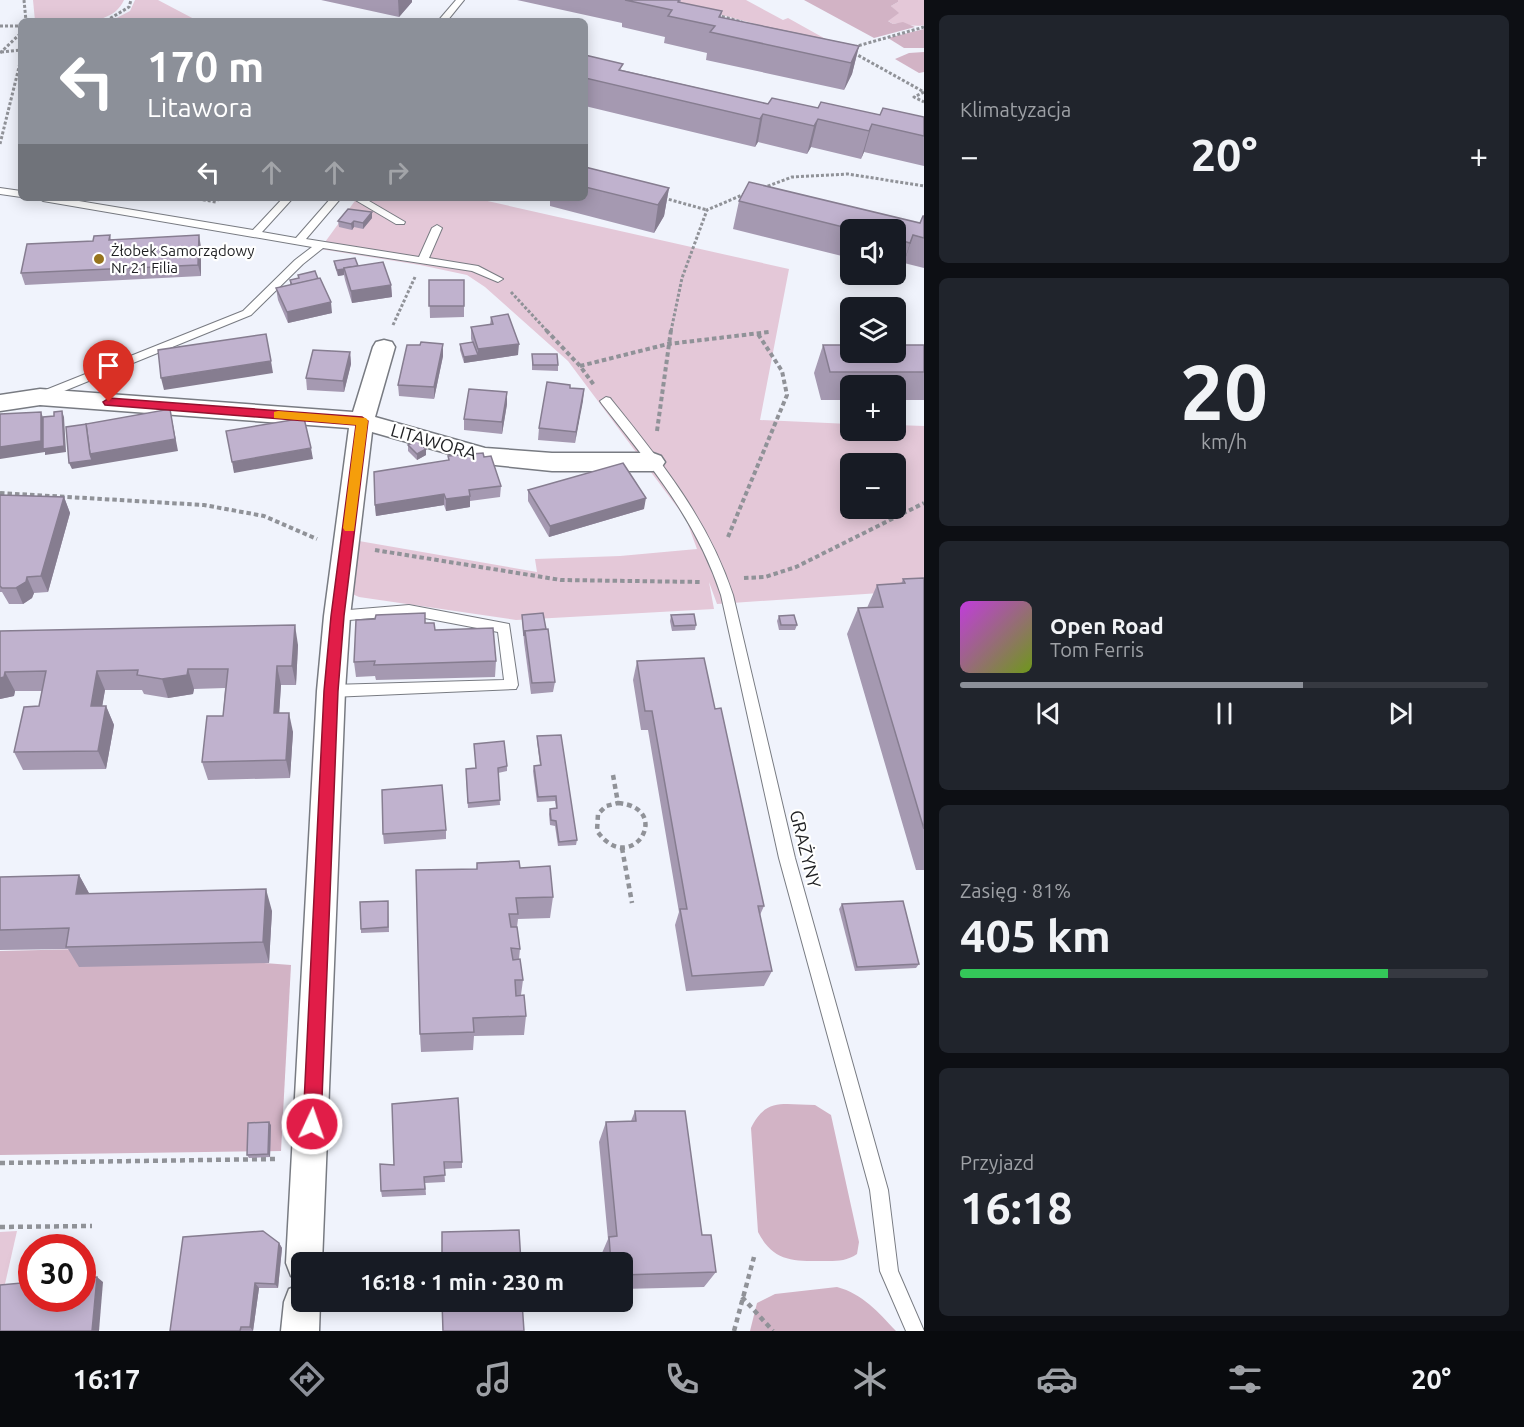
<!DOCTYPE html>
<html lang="pl">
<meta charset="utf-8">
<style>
:root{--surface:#171b24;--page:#20242c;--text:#f1f3f6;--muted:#9ea1a6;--line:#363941;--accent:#8c9099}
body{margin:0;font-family:Ubuntu,sans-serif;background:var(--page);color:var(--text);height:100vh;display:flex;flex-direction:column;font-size:22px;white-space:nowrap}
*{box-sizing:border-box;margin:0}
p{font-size:20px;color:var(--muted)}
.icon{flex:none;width:33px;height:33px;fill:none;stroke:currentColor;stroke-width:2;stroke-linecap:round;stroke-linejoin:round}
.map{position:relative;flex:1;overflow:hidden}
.sheet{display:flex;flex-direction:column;gap:15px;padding:15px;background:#0d0f14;width:600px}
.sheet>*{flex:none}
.banner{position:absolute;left:18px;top:18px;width:570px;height:183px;border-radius:9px;box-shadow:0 3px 15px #0003;background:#8c9099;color:#fff;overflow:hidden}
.fabs{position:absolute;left:840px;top:219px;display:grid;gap:12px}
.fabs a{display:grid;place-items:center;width:66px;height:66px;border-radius:9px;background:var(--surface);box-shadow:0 3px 15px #0003;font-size:30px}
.speed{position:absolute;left:18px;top:1234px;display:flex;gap:12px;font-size:30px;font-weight:700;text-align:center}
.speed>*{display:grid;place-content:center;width:78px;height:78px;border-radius:50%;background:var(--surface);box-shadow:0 3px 15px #0003;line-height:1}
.speed .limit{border:9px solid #d22;background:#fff;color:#111}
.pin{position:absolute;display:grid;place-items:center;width:51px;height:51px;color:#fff;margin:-62px -26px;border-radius:50% 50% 50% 0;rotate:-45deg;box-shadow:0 0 6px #0007}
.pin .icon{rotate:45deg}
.me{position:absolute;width:66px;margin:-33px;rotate:3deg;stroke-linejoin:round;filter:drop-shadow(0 0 4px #0008)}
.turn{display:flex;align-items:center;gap:21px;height:126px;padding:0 30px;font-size:27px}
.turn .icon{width:78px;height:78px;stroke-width:2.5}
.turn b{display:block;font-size:42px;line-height:51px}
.lanes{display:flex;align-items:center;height:57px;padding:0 30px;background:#0003;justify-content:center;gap:30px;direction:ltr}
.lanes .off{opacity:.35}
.big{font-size:45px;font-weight:600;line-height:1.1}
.sheet .widget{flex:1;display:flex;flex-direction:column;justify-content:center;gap:9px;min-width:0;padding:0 21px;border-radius:9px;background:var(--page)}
.sheet .dial{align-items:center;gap:0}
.dial b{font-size:78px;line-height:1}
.song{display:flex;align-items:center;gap:18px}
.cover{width:72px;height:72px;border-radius:9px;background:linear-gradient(135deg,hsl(290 70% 55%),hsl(80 70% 35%))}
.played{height:6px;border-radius:3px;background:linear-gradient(90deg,var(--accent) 65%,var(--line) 65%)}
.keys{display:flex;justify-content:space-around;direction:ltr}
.heat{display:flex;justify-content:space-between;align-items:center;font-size:33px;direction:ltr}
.charge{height:9px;border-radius:4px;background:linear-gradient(90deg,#34c759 81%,var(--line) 0)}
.trip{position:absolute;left:291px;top:1252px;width:342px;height:60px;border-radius:9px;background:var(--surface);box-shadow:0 3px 15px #0003;font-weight:600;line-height:60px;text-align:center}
.menu{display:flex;height:96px;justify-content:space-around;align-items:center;background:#090b0e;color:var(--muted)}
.menu .icon{width:42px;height:42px}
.menu .on{color:var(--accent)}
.menu b{font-size:27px;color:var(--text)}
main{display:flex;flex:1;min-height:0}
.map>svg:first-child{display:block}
.green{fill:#e4c8d8;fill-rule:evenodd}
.forest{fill:#d2b3c5}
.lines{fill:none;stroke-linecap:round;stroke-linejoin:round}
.lane-casing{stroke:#787b82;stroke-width:2}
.street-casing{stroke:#787b82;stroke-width:3}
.path-far2{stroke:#909298;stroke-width:3;stroke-dasharray:3 2;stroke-linecap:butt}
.path-far1{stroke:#909298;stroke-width:4;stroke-dasharray:4.5 3;stroke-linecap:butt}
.path{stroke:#909298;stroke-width:4.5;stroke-dasharray:5 4;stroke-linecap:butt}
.lane{fill:#fff;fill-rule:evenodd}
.street{fill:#fff;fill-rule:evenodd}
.wall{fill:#a599b1}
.shaded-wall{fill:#867d90}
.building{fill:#c0b2ce;stroke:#867d90;stroke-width:1.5}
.route{fill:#e11d48;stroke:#92132f;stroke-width:1.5}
.slow{fill:#f59e0b}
.poi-dot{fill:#97741d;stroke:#fff;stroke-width:2}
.labels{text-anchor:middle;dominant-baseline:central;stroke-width:4.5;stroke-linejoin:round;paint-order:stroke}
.far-poi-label{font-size:15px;fill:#1e1f22;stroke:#fff;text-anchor:start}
.street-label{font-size:18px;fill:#1e1f22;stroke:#fff}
</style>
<main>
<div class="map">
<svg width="924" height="1331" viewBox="0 0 924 1331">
<rect width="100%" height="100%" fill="#f0f3fc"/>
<!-- green -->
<g class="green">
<path d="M33 0H124C111 30 61 21 35 21Z"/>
<path d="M135 0H158L196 20 111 21 130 11Z"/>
<path d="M675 0H746L783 20 788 18 831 42 828 43 676 3Z"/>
<path d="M898 0H924V25C913 28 905 22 893 24L887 20 898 13 891 6 898 2Z"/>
<path d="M357 198H474L789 269 760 420 850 424V430H896V425L924 426V590L717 604 709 582 714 609 516 620 359 597 350 593 359 541 537 572 535 559 620 556 697 549 686 519 568 361 485 287 467 275 420 265 320 249ZM850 464H896V508H850Z"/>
<path d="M17 1231 0 1306V1232Z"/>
</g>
<!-- forest -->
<g class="forest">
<path d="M804 0H898V2L891 6 899 13 888 21 893 24 903 22 915 27 874 38Z"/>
<path d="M924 29V48H904L888 38Z"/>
<path d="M924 52V72L919 73 895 59 909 53Z"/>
<path d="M82 949 291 965 281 1151 0 1155V951Z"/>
<path d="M815 1105 831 1115 859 1242 857 1254C845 1262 835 1261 821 1261 792 1261 773 1261 758 1232L751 1128C766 1097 784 1105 815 1105Z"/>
<path d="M837 1287C863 1294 878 1312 896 1331H750L757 1303 775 1294Z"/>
</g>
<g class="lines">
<!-- lane casing -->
<g class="lane-casing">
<g id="lane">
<path d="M456 0H464L447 21H438Z"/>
<path d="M0 188 21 191V197L0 194Z"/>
<path d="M38 198H61L253 230 283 198H293L262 232 296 238 331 198H341L306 239 419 257 432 228 437 225 442 228 429 258 478 266 503 279 498 282 472 271 323 248 303 264 251 315 42 400 38 399V393L243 311 295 260 312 247 43 201Z"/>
<path d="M352 198H364L405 222 404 224H396Z"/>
<path d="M606 397 610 398C660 460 708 519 733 595L795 858 888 1190 898 1271 924 1331H906L880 1271 870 1190 779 858 721 595C696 519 650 465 602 404L600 401Z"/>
<path d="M409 605 509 624 518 685 516 689 331 697 326 695 324 691 326 687 331 685 504 680 498 632 409 615 337 621 330 616 337 611Z"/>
</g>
</g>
<!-- street casing -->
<g class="street-casing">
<g id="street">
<path d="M384 340 392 342 395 347 375 417 485 448 552 453H653L661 456 665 462 661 468 653 471H552L485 464 372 432 350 616 345 691 322 1263H302V1280L291 1276 286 1263 317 691 324 616 349 428 40 405 0 411V395L40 389 353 412 373 347 376 342Z"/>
<path d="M302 1284V1302H320L319 1331H281L284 1302 289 1289Z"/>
</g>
</g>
<!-- path-far2 -->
<g class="path-far2">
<path d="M24 0 26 21"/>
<path d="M717 15 742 22"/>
<path d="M106 21 129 7 131 0"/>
<path d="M0 26H21"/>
<path d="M854 47 924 27"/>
<path d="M1 52 21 50"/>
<path d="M0 53 21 33"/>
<path d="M854 53 924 92"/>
<path d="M924 92 914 97 924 102"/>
<path d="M0 144 21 59"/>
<path d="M763 188 792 177 848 174 924 186"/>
<path d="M193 198 216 202 219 198"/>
<path d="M664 198 707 210"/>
<path d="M511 292 547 331"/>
<path d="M393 325 415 277"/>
<path d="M671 331 682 278 707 210 747 193"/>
</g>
<!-- path-far1 -->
<g class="path-far1">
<path d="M546 330 580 366 594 385"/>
<path d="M580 366 668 344 769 332"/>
<path d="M657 431 671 330"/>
<path d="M0 493 204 505 264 516 317 539"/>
<path d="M728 537 787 395 782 371 758 334"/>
<path d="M375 550 561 580 701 582"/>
<path d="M744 578 765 577 796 567 924 503"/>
</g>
<!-- path -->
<g class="path">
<path d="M613 775 618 803"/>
<path d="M618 803C675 808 631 879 597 831L598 814 606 806Z"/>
<path d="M622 848 632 903"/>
<path d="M0 1163 275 1159"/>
<path d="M0 1227 92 1226"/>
<path d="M742 1297 773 1331"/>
<path d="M734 1331 754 1257"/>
</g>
<!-- lane -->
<use href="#lane" class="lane"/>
<!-- street -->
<use href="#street" class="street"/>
</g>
<!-- wall -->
<g class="wall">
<path d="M321 0H412V2L399 17Z"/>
<path d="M517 0H681L680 3 722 11 721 17 859 46 852 74 844 90 706 60 707 53 664 43 665 37 622 27V23Z"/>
<path d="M585 55 622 70 768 104 818 108 880 115 924 117V166L864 152 861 159 811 147 807 154 758 142 755 147 585 106Z"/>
<path d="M585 167 669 188 664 216 654 233 550 206V200L542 198H585Z"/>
<path d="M739 201 920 223 924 216V268L904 263 901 271 896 270V230H850V258L733 229Z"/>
<path d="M372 218 363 229 354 227 352 230 339 227 338 221Z"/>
<path d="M110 235 111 240 201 247V276L25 285 21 273 93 241Z"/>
<path d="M334 261 358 266 391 285 392 297 352 303 345 280 344 275 338 276 335 267Z"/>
<path d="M298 275 332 313 288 323 278 300 276 288 290 285V280L298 278Z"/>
<path d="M429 280H464V317L430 318Z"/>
<path d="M491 317 518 355 464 363 460 350V344L472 342 471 339V327L490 325Z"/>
<path d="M443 344V356L434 399 399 396 398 385 420 345Z"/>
<path d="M823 345H924V400H896V386H850V400H821L814 373Z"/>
<path d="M350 352 351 364 344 392 307 390 306 378Z"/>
<path d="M532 354 558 365V371L532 370Z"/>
<path d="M584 389 575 443 538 440 539 428Z"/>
<path d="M507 392V404L502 434 464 430V419Z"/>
<path d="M408 445 426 449V455L417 460 408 451Z"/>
<path d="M448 456 484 457 501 486 500 497 470 501V507L446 511 444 505 376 516 375 505 448 461Z"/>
<path d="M528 490 644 509 549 537 528 501Z"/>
<path d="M0 495 64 497 70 513 48 592 34 593 32 598 23 604H9L2 592H0Z"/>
<path d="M924 578V870H916L847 634 858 608H867L877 585 901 584 903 579Z"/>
<path d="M522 615 555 682 553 692 531 694 524 642Z"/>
<path d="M671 615 696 625 695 630 672 631 670 621Z"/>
<path d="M779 616 797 625 795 630H779L777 621Z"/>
<path d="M425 623 435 630 496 661 495 677 376 680 375 676 356 677 354 662Z"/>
<path d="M0 631 298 645 296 685H281L279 713 293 732 290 778 208 780 202 762 223 716 225 688 194 689 193 694 168 698 144 694 142 690H105L102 706H106L114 725 106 769 23 770 14 752 39 706 42 691H15L14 696 0 699Z"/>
<path d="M637 661 715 709 764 906 760 915 772 971 764 986 686 991 675 925 679 912 648 730H641L633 680Z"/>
<path d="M537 736 577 840 576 845 558 846 555 826 550 825 549 814 550 809 556 808 555 801 537 802 533 771 534 766 540 765 537 741Z"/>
<path d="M474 744 507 766V771L498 773 500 805 468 808 466 774 476 768Z"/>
<path d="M446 830V839L384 844 383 834Z"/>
<path d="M477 863 520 868 553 897 550 918 518 919 517 927 520 949 519 959 523 980 521 995 526 1016 524 1035 474 1036 473 1050 421 1052 420 1034 477 869Z"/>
<path d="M79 875 89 893 272 911 269 963 79 967 68 949 0 950V877Z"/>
<path d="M388 901 389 932 361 933V929Z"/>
<path d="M842 904 919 964 916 968 855 971 839 909Z"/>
<path d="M635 1111 702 1235 716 1272 704 1287 622 1289V1263H603L602 1253 608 1239 599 1142 606 1122 631 1121Z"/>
<path d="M271 1125 270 1157 249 1158 247 1155Z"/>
<path d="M462 1162V1168L444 1169 445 1182 425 1183 426 1195 382 1197 381 1191 394 1165Z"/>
<path d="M279 1243 282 1248 278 1288H259L253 1331H170Z"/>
</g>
<!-- shaded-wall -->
<g class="shaded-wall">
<path d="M398 0H412V2L399 17Z"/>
<path d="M859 46 852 74 844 90 851 63Z"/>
<path d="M763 114 758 142 755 147 760 119Z"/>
<path d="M818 119 811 147 807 154 814 126Z"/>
<path d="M872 124 864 152 861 159 869 131Z"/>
<path d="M669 188 664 216 654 233 658 205Z"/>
<path d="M372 212V218L363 229V223Z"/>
<path d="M354 221V227L352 230 351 224Z"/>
<path d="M199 235 201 247V276L198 265Z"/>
<path d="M913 235 904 263 901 271 910 243Z"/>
<path d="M344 269V275L338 276 337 270Z"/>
<path d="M391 285 392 297 352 303 351 291Z"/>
<path d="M331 302 332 313 288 323 287 312Z"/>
<path d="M443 344V356L434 399V387Z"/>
<path d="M519 344 518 355 464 363V357L478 355V349Z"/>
<path d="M350 352 351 364 344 392 343 381Z"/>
<path d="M271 361 273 373 164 390 161 378Z"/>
<path d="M584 389 583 401 575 443 576 432Z"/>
<path d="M507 392V404L502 434V422Z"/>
<path d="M170 409 178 451 72 469 69 463 90 454Z"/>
<path d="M62 411 64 417 66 452 45 455V452L0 459V447L41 412 45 423Z"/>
<path d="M311 448 313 459 234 473 232 462Z"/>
<path d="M426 449V455L417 460V454Z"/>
<path d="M444 494V505L376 516 375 505Z"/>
<path d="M470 496V507L446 511V499Z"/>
<path d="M64 497 70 513 48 592 41 576Z"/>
<path d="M646 498 644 509 549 537 550 526Z"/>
<path d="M27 577 34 593 32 598 23 604 16 588Z"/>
<path d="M295 625 298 645 296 685 292 666Z"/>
<path d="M277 666 281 685 278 732 274 713Z"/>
<path d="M188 669 194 689 193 694 168 698 162 679Z"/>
<path d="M97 671 105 690 99 725 91 706Z"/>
<path d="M5 672 15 691 14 696 0 699V678Z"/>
<path d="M106 706 114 725 106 769 98 751Z"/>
<path d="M289 713 293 732 290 778 286 760Z"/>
<path d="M79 875 91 897 76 894Z"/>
<path d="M266 889 272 911 269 963 263 942Z"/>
<path d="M269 1122 271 1125 270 1157 268 1154Z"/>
<path d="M279 1243 282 1248 278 1288 275 1284Z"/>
<path d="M97 1277 103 1282 99 1331H92Z"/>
<path d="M255 1283 259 1288 253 1331 250 1327Z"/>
</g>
<!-- building -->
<g class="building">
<path d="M625 0H679L678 2 722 11 719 17 859 46 851 63 710 32 715 26 668 16 672 10Z"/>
<path d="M585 55 623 64 619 70 768 104 772 98 818 108 821 102 880 115 883 108 924 117V136L872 124 869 131 818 119 814 126 763 114 760 119 585 78Z"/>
<path d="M585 167 669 188 658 205 585 187Z"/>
<path d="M749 182 920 223 923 216H924V238L913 235 910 243 896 239V230H855L739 201Z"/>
<path d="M348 209 372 212 363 223 354 221 351 224 338 221Z"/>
<path d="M110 235 109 240 199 235 198 265 21 273 27 244 93 241 94 236Z"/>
<path d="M355 258 358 266 344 268V269L337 270 334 261Z"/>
<path d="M383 262 391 285 351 291 344 268Z"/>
<path d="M315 271 318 279 292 285 290 280 299 278 298 275Z"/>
<path d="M320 278 331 302 287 312 276 288Z"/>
<rect x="429" y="280" width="35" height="26"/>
<path d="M508 314 519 344 478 349 471 327 493 324 491 317Z"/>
<path d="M266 334 271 361 161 378 158 350Z"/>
<path d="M421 342 443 344 434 387 398 385 407 345H420Z"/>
<path d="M473 342 478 355 464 357 460 344Z"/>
<path d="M823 345H850V352H896V345H924V372H830Z"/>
<path d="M313 350 350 352 343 381 306 378Z"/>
<path d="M532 354H557L558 365H533Z"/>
<path d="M547 382 570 385V388L584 389 576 432 539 428Z"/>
<path d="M469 389 507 392 502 422 464 419Z"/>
<path d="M170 409 175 439 90 454 86 424Z"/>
<path d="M62 411 64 446 43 449V417L54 416V412Z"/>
<path d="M41 412V441L0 447V414Z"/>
<path d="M304 418 311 448 232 462 226 431Z"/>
<path d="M86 424 90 454 92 460 69 463 66 427 87 424Z"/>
<path d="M417 441 426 449 417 454 408 445Z"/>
<path d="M483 453 484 457 491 456 501 486 469 490 470 496 446 499 444 494 375 505 374 472 449 460 448 456Z"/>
<path d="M623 463 646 498 550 526 528 490Z"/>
<path d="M0 495 64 497 41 576 27 577 26 582 16 588H2L0 586Z"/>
<path d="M924 578V829L858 608 883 607 877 585 905 583 903 579Z"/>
<path d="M425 613V623H434L435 630 493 628 496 661 374 665 375 661 354 662 356 620 375 619 376 615Z"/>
<path d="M543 613 546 629 525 631 524 636 522 615Z"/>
<path d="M694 614 696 625 674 626 671 615Z"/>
<path d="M794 615 797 625H781L779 616Z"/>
<path d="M295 625 292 666H277L274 713H289L286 760 202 762 207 716H223L228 669H188L187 675 162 679 137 675 138 670 97 671 91 706H106L98 751 14 752 24 707 39 706 46 671 5 672 4 677 0 678V631Z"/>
<path d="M548 629 555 682 532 683 525 631Z"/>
<path d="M704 658 715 709 721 708 764 906H758L772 971 692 976 680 909H687L652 711H645L637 661Z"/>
<path d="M561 735 577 840 559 842 556 821 551 820 550 809 557 808 556 796 538 797 534 766 541 765 537 736Z"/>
<path d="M504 741 507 766 498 768 500 800 468 803 466 769 476 768 474 744Z"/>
<path d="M442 785 446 830 383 834 382 790Z"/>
<path d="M519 861 520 868 550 866 553 897 516 898 518 914H509L511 927H517L520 949 511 948 513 960 520 959 523 980H515L516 996 524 995 526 1016 473 1018 474 1032 420 1034 416 870 477 869V863Z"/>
<path d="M79 875 76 894 266 889 263 942 66 947 69 928 0 930V877Z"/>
<path d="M388 901V927L361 929 360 902Z"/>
<path d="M903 901 919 964 857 967 842 904Z"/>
<path d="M458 1098 462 1162H444L445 1175 424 1177 425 1189 381 1191 380 1164 394 1165 392 1104Z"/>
<path d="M635 1111H685L702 1235H711L716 1272 622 1275V1263H611L609 1237 617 1236 606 1122 636 1121Z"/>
<path d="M269 1122 268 1154 247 1155 248 1123Z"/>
<path d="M519 1230 521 1263H442V1232Z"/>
<path d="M263 1231 279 1243 275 1284 255 1283 250 1327H241L240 1331H170L183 1237Z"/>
<path d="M97 1277 92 1331H0V1285L32 1282V1299H82V1278Z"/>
<path d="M442 1302H522L524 1331H443Z"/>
</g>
<!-- route -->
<path class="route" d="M109 398 362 417 368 421 344 616 338 691 321 1124 318 1130 312 1133 306 1130 303 1124 324 691 331 616 356 425 105 405 103 402Z"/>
<!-- slow -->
<path class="slow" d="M278 411 366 418 368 421 354 531H345L343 528 356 425 274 418V412Z"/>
<!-- markers -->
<circle class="poi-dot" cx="99" cy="259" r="6"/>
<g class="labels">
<!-- far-poi labels -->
<g class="far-poi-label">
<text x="111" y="250">Żłobek Samorządowy<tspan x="111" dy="17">Nr 21 Filia</tspan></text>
</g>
<!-- street labels -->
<g class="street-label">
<text transform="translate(434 441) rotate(16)">LITAWORA</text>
<text transform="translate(806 849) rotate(76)">GRAŻYNY</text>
</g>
</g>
</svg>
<div class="fabs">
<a><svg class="icon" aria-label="sound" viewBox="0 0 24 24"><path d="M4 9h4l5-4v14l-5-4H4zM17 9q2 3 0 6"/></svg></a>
<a><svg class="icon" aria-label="layers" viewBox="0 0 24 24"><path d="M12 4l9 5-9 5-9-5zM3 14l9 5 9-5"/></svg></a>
<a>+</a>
<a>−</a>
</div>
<div class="speed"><div class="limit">30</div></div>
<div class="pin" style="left:109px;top:402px;background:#d93025"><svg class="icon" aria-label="arrive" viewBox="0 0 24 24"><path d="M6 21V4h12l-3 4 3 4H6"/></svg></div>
<svg class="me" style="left:312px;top:1124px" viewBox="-20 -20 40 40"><circle r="17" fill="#e11d48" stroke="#fff" stroke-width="3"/><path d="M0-11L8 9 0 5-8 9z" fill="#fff"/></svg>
<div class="trip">16:18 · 1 min · 230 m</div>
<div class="banner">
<div class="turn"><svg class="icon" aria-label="left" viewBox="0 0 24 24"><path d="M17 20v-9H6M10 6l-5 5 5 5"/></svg><div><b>170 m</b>Litawora</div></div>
<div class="lanes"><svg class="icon" aria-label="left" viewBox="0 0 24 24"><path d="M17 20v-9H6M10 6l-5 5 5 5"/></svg><svg class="icon off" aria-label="ahead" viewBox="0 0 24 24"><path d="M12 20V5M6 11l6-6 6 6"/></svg><svg class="icon off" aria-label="ahead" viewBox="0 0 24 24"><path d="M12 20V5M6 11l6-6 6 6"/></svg><svg class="icon off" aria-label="right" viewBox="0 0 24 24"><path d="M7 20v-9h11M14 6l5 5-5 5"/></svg></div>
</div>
</div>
<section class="sheet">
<div class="widget"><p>Klimatyzacja</p>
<div class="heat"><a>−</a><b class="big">20°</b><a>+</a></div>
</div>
<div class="widget dial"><b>20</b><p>km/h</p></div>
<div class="widget">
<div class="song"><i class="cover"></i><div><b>Open Road</b><p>Tom Ferris</p></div></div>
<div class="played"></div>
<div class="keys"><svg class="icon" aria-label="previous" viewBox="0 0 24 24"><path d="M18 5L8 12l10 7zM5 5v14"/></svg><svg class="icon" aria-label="pause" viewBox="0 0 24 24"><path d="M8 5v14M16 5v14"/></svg><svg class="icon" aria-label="next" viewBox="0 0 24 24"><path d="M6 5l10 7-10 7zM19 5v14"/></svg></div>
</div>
<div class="widget"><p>Zasięg · 81%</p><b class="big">405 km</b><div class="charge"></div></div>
<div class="widget"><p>Przyjazd</p><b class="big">16:18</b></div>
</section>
</main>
<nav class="menu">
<b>16:17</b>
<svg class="icon on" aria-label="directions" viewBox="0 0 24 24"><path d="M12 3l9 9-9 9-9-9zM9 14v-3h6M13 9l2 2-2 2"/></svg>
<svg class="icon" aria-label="music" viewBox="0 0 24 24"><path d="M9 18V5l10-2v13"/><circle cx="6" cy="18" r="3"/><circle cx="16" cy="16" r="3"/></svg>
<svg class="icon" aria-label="phone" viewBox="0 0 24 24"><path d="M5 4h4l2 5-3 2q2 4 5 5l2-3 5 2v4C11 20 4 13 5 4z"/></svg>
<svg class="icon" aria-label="climate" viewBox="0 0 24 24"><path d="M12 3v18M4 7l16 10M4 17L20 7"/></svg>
<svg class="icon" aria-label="car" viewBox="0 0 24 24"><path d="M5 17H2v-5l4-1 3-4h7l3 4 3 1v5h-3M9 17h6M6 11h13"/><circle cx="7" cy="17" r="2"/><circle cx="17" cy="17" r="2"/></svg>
<svg class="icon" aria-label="filters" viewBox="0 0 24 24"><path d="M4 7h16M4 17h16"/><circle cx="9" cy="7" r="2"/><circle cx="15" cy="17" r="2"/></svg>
<b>20°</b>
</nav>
